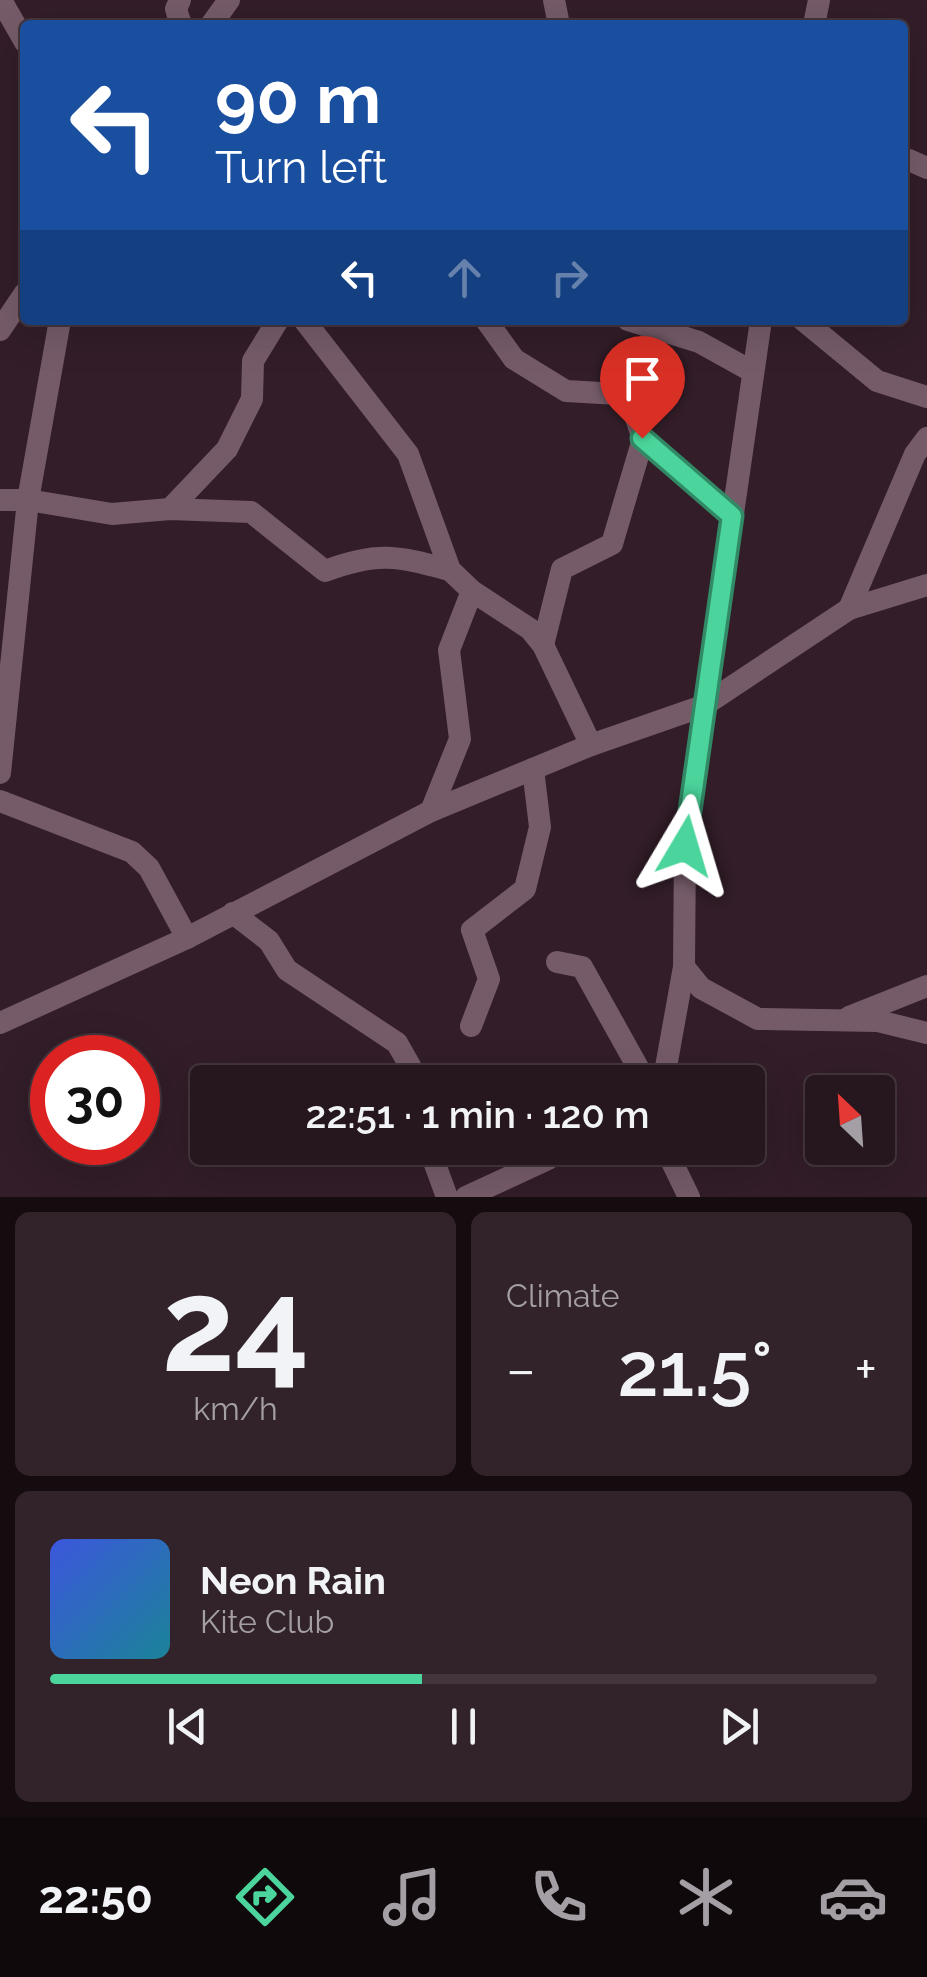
<!DOCTYPE html>
<meta charset="utf-8">
<style>
:root{--surface:#26161e;--page:#32232b;--text:#f1f3f6;--muted:#a49fa4;--line:#42353c;--accent:#4bd49b}
body{margin:0;font-family:Raleway,sans-serif;background:var(--page);color:var(--text);height:100vh;display:flex;flex-direction:column;font-size:38px;white-space:nowrap}
*{box-sizing:border-box;margin:0}
p{font-size:32px;color:var(--muted)}
.icon{flex:none;width:55px;height:55px;fill:none;stroke:currentColor;stroke-width:2;stroke-linecap:round;stroke-linejoin:round}
.map{position:relative;height:1197px;overflow:hidden}
.drawer{display:flex;flex-direction:column;gap:15px;padding:15px;background:#150c10;flex:1}
.drawer>*{flex:none}
.banner{position:absolute;left:20px;top:20px;width:888px;height:305px;border-radius:10px;box-shadow:0 10px 40px #0002,0 0 0 2px var(--line);background:#1a4fa0;color:#fff;overflow:hidden}
.needle{width:65px;rotate:335deg}
.controls{position:absolute;left:805px;top:1075px;display:grid;gap:20px}
.controls a{display:grid;place-items:center;width:90px;height:90px;border-radius:10px;background:var(--surface);box-shadow:0 10px 40px #0002,0 0 0 2px var(--line);font-size:50px}
.speed{position:absolute;left:30px;top:1035px;display:flex;gap:20px;font-size:50px;font-weight:700;text-align:center}
.speed>*{display:grid;place-content:center;width:130px;height:130px;border-radius:50%;background:var(--surface);box-shadow:0 10px 40px #0002,0 0 0 2px var(--line);line-height:1}
.speed .limit{border:15px solid #d22;background:#fff;color:#111}
.pin{position:absolute;display:grid;place-items:center;width:85px;height:85px;color:#fff;margin:-102px -42px;border-radius:50% 50% 50% 0;rotate:-45deg;box-shadow:0 0 10px #0007}
.pin .icon{rotate:45deg}
.me{position:absolute;width:110px;margin:-55px;rotate:7deg;stroke-linejoin:round;filter:drop-shadow(0 0 8px #0008)}
.turn{display:flex;align-items:center;gap:35px;height:210px;padding:0 30px;font-size:45px}
.turn .icon{width:130px;height:130px;stroke-width:2.5}
.turn b{display:block;font-size:70px;line-height:85px}
.lanes{display:flex;align-items:center;height:95px;padding:0 30px;background:#0003;justify-content:center;gap:50px;direction:ltr}
.lanes .off{opacity:.35}
.big{font-size:75px;font-weight:600;line-height:1.1}
.drawer .card{flex:1;display:flex;flex-direction:column;justify-content:center;gap:15px;min-width:0;padding:0 35px;border-radius:15px;background:var(--page)}
.drawer .dial{align-items:center;gap:0}
.dial b{font-size:130px;line-height:1}
.song{display:flex;align-items:center;gap:30px}
.cover{width:120px;height:120px;border-radius:15px;background:linear-gradient(135deg,hsl(230 70% 55%),hsl(190 70% 35%))}
.played{height:10px;border-radius:5px;background:linear-gradient(90deg,var(--accent) 45%,var(--line) 45%)}
.keys{display:flex;justify-content:space-around;direction:ltr}
.heat{display:flex;justify-content:space-between;align-items:center;font-size:55px;direction:ltr}
.drawer .tiles{flex:1;display:grid;gap:15px;grid-template-columns:1fr 1fr}
.card:last-child{grid-column:span 2}
.trip{position:absolute;left:190px;top:1065px;width:575px;height:100px;border-radius:10px;background:var(--surface);box-shadow:0 10px 40px #0002,0 0 0 2px var(--line);font-weight:600;line-height:100px;text-align:center}
.tabs{display:flex;height:160px;justify-content:space-around;align-items:center;background:#0f090c;color:var(--muted)}
.tabs .icon{width:70px;height:70px}
.tabs .on{color:var(--accent)}
.tabs b{font-size:45px;color:var(--text)}
.map>svg:first-child{display:block}
.lines{fill:none;stroke-linecap:round;stroke-linejoin:round}
.minor{stroke:#755b68;stroke-width:22}
.route-casing{stroke:#318a65;stroke-width:25}
.route{stroke:#4bd49b;stroke-width:18}
</style>
<div class="map">
<svg width="927" height="1197" viewBox="0 0 927 1197">
<rect width="100%" height="100%" fill="#321d28"/>
<g class="lines">
<!-- minor -->
<g class="minor">
<path d="M1 0 25 42"/>
<path d="M180 0 176 9 181 25"/>
<path d="M554 0 559 25"/>
<path d="M211 25 229 0"/>
<path d="M814 25 819 0"/>
<path d="M902 161 909 160 927 168"/>
<path d="M304 320 408 454 450 570 472 591 530 629 543 645 591 745"/>
<path d="M486 320 514 359 566 391 636 395"/>
<path d="M628 320 699 342 753 372"/>
<path d="M803 320 877 381 927 397"/>
<path d="M654 328 633 409 643 439 732 516"/>
<path d="M0 330 25 293"/>
<path d="M0 500H28L112 514 170 509 251 512 325 571C378 551 397 556 450 570"/>
<path d="M170 509 227 449 252 399 253 361 278 320"/>
<path d="M849 609 915 454 927 438"/>
<path d="M543 645 562 569 612 544 643 439"/>
<path d="M0 773 28 500 60 320"/>
<path d="M0 801 132 852 149 868 187 938"/>
<path d="M431 811 460 739 449 650 472 591"/>
<path d="M233 913 269 941 287 970 397 1043 419 1082"/>
<path d="M557 962 582 967 646 1082"/>
<path d="M684 967 701 988 758 1019 878 1021 927 1033"/>
<path d="M849 1017 927 986"/>
<path d="M0 1023 187 938 431 811 591 745 703 706 849 609 927 585"/>
<path d="M471 1026 489 979 472 930 525 889 540 827 533 769"/>
<path d="M657 1082 666 1067 684 967 685 846 761 320"/>
<path d="M429 1148 447 1197"/>
<path d="M671 1148 672 1162 689 1197"/>
<path d="M466 1197 548 1159 558 1148"/>
</g>
</g>
<g class="lines">
<!-- route casing -->
<g class="route-casing">
<path id="route" d="M642 438 732 516 685 846"/>
</g>
<!-- route -->
<use href="#route" class="route"/>
</g>
</svg>
<div class="controls">
<a><svg class="needle" viewBox="-14 -14 28 28"><path d="M0-13l5 13h-10z" fill="#e53935"/><path d="M0 13l5-13h-10z" fill="#a49fa4"/></svg></a>
</div>
<div class="speed"><div class="limit">30</div></div>
<div class="pin" style="left:642px;top:438px;background:#d93025"><svg class="icon" aria-label="arrive" viewBox="0 0 24 24"><path d="M6 21V4h12l-3 4 3 4H6"/></svg></div>
<svg class="me" style="left:685px;top:846px" viewBox="-20 -20 40 40"><path d="M0-17L14 15 0 8-14 15z" fill="#4bd49b" stroke="#fff" stroke-width="4"/></svg>
<div class="trip">22:51 · 1 min · 120 m</div>
<div class="banner">
<div class="turn"><svg class="icon" aria-label="left" viewBox="0 0 24 24"><path d="M17 20v-9H6M10 6l-5 5 5 5"/></svg><div><b>90 m</b>Turn left</div></div>
<div class="lanes"><svg class="icon" aria-label="left" viewBox="0 0 24 24"><path d="M17 20v-9H6M10 6l-5 5 5 5"/></svg><svg class="icon off" aria-label="ahead" viewBox="0 0 24 24"><path d="M12 20V5M6 11l6-6 6 6"/></svg><svg class="icon off" aria-label="right" viewBox="0 0 24 24"><path d="M7 20v-9h11M14 6l5 5-5 5"/></svg></div>
</div>
</div>
<section class="drawer">
<div class="tiles">
<div class="card dial"><b>24</b><p>km/h</p></div>
<div class="card"><p>Climate</p>
<div class="heat"><a>−</a><b class="big">21.5°</b><a>+</a></div>
</div>
<div class="card">
<div class="song"><i class="cover"></i><div><b>Neon Rain</b><p>Kite Club</p></div></div>
<div class="played"></div>
<div class="keys"><svg class="icon" aria-label="previous" viewBox="0 0 24 24"><path d="M18 5L8 12l10 7zM5 5v14"/></svg><svg class="icon" aria-label="pause" viewBox="0 0 24 24"><path d="M8 5v14M16 5v14"/></svg><svg class="icon" aria-label="next" viewBox="0 0 24 24"><path d="M6 5l10 7-10 7zM19 5v14"/></svg></div>
</div>
</div>
</section>
<nav class="tabs">
<b>22:50</b>
<svg class="icon on" aria-label="directions" viewBox="0 0 24 24"><path d="M12 3l9 9-9 9-9-9zM9 14v-3h6M13 9l2 2-2 2"/></svg>
<svg class="icon" aria-label="music" viewBox="0 0 24 24"><path d="M9 18V5l10-2v13"/><circle cx="6" cy="18" r="3"/><circle cx="16" cy="16" r="3"/></svg>
<svg class="icon" aria-label="phone" viewBox="0 0 24 24"><path d="M5 4h4l2 5-3 2q2 4 5 5l2-3 5 2v4C11 20 4 13 5 4z"/></svg>
<svg class="icon" aria-label="climate" viewBox="0 0 24 24"><path d="M12 3v18M4 7l16 10M4 17L20 7"/></svg>
<svg class="icon" aria-label="car" viewBox="0 0 24 24"><path d="M5 17H2v-5l4-1 3-4h7l3 4 3 1v5h-3M9 17h6M6 11h13"/><circle cx="7" cy="17" r="2"/><circle cx="17" cy="17" r="2"/></svg>
</nav>
